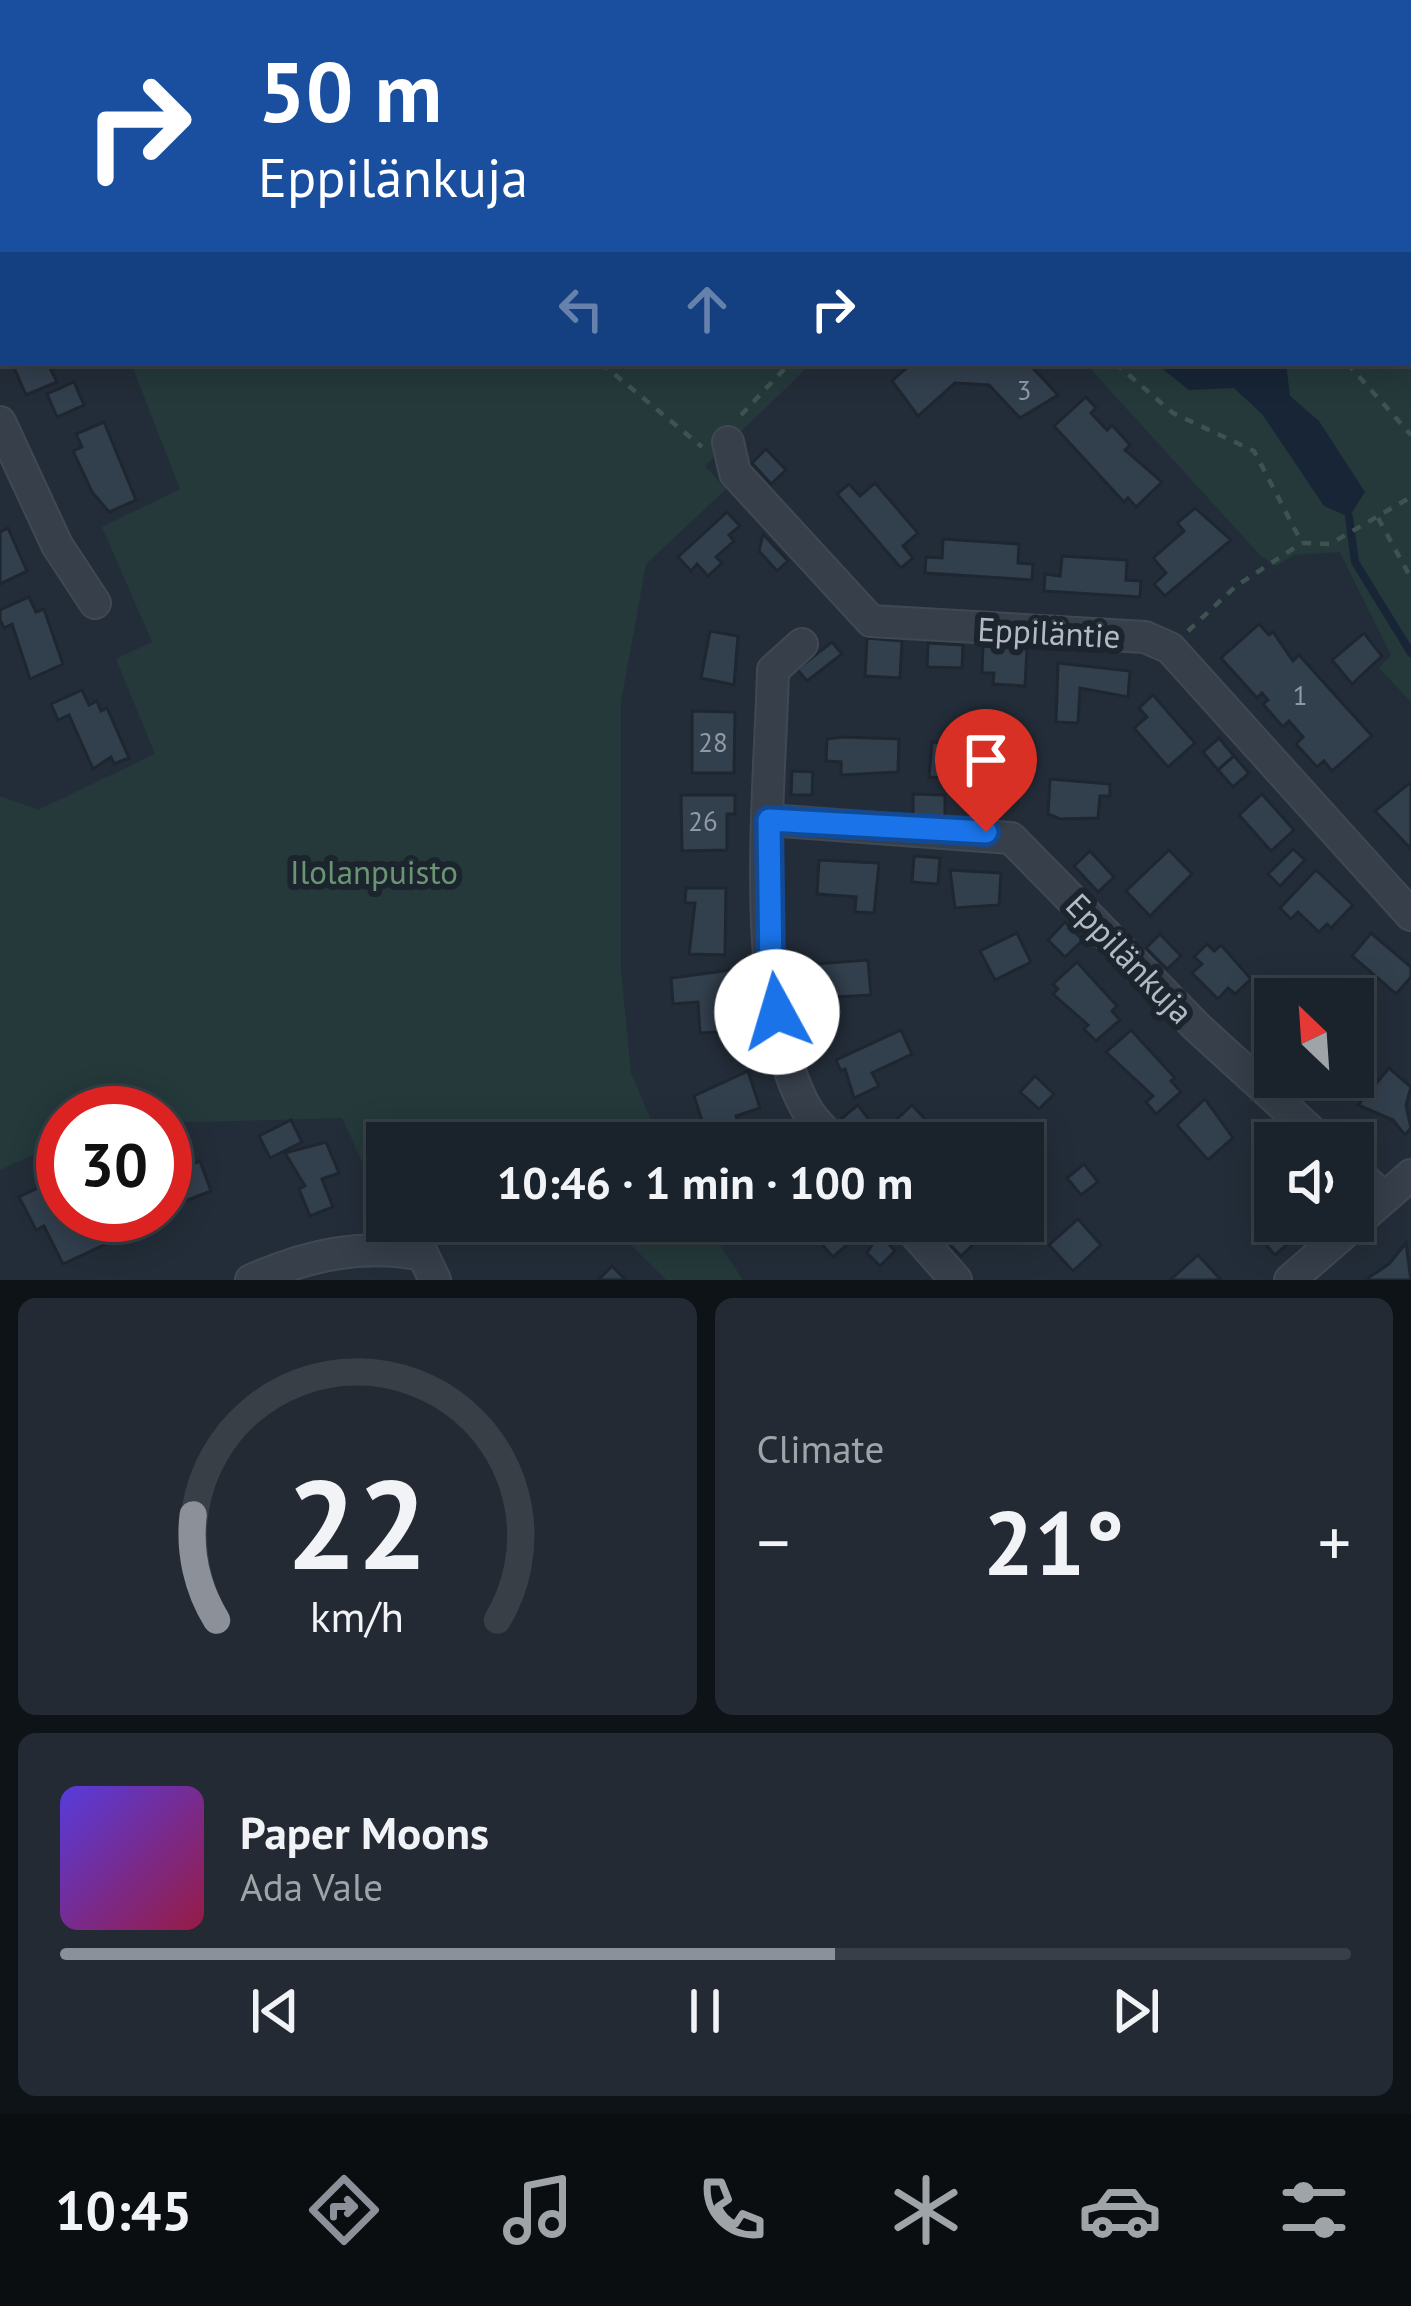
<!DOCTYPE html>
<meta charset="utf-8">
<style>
:root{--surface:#1a222b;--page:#232a33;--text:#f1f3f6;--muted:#9fa4a9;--line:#383f47;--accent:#8c9099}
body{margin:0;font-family:"PT Sans",sans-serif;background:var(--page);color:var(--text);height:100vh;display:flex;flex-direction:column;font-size:45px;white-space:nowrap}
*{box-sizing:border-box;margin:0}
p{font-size:39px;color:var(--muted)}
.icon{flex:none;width:66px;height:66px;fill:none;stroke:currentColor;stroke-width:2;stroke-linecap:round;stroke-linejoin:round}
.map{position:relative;height:1280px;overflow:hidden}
.details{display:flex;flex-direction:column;gap:18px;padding:18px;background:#0e1318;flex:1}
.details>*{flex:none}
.top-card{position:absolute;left:0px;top:0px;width:1413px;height:366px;box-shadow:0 6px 30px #0003,0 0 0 3px var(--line);background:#1a4fa0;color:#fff;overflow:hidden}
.needle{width:78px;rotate:335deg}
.buttons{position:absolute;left:1254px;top:978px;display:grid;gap:24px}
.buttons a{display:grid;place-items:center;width:120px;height:120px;border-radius:0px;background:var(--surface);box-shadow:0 6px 30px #0003,0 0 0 3px var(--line);font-size:60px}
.speed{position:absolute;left:36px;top:1086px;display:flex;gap:24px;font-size:60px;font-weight:700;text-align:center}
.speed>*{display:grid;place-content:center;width:156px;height:156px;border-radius:50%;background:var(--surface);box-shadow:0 6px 30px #0003,0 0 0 3px var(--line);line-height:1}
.speed .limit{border:18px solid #d22;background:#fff;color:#111}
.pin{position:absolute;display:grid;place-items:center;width:102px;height:102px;color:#fff;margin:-123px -51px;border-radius:50% 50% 50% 0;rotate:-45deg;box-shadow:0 0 12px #0007}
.pin .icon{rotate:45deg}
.me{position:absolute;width:132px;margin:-66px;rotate:354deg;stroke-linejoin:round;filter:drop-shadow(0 0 9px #0008)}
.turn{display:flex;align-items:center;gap:42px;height:252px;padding:0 60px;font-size:54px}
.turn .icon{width:156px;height:156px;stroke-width:2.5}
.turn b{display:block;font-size:84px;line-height:102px}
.lanes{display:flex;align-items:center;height:114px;padding:0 60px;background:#0003;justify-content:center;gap:60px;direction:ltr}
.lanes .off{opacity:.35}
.big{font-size:90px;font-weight:700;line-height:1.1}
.details .widget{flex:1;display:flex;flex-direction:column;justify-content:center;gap:18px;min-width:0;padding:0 42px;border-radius:18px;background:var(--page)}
.details .dial{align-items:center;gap:0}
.dial svg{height:312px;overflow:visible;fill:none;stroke:var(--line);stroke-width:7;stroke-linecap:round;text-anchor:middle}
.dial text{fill:var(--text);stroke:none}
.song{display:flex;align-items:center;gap:36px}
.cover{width:144px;height:144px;border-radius:18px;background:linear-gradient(135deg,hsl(250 70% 55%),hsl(340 70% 35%))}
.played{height:12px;border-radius:6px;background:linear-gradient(90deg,var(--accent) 60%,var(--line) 60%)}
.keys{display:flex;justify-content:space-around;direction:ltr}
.heat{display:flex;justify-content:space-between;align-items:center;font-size:66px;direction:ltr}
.details .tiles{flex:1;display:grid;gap:18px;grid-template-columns:1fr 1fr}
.widget:last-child{grid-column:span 2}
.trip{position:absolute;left:366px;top:1122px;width:678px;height:120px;border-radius:0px;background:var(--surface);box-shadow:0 6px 30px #0003,0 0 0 3px var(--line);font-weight:700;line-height:120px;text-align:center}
.tab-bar{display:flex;height:192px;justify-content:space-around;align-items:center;background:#0a0e11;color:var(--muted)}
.tab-bar .icon{width:84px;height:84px}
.tab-bar .active{color:var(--accent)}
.tab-bar b{font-size:54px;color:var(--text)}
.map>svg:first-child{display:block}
.green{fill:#25393a}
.water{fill:#172536}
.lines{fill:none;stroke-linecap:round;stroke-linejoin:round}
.stream{stroke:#172536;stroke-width:8}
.building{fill:#323f4d;stroke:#1e2630;stroke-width:3}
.minor-casing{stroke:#404852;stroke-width:34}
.path{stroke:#3e5252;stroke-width:4.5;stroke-dasharray:9 9;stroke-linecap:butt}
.minor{stroke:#363f4a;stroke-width:30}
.route-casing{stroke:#114b97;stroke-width:30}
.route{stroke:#1a73e8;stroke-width:21}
.labels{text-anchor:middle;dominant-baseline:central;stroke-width:12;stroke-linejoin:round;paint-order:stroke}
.number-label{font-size:27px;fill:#909aa6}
.street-label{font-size:33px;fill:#b1bac5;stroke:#1c242e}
.park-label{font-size:33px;fill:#6a9572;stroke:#1c242e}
</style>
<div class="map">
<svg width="1411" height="1280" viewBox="0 0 1411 1280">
<rect width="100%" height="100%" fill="#232d39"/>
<!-- green -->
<g class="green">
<path d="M691 0H1411V702L1379 668 1391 655 1340 552 1294 555 1276 566 1260 555 1085 363H1410V3Z"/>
<path d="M131 363H812L705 466 726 489 646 564 621 702V971L631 1073 661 1143H387V1216L342 1118 165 1123V1113H63V1141L0 1170V796L38 810 155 754 116 659 152 642 102 527 180 489Z"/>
<path d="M607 1221H704L743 1280H666Z"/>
</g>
<!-- water -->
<path class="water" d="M1155 363H1286L1290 396 1319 421 1365 492 1349 517 1324 506 1262 414 1234 388 1189 390Z"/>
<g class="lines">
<!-- stream -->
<path class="stream" d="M1349 517 1355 562 1411 653"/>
</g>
<!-- building -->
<g class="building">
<path d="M12 363H67L51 370 57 382 26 395Z"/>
<path d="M912 363 1030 365 1058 395 1020 418 989 385 955 383 918 416 892 381Z"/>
<path d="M74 382 84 405 57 417 47 394Z"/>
<path d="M1086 397 1096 408 1091 413 1107 430 1112 425 1130 445 1125 450 1162 482 1136 507 1128 498 1124 502 1054 426Z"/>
<path d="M104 422 136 500 109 512 92 492 73 451 82 447 76 434Z"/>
<path d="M766 449 786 470 771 484 752 463Z"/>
<path d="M875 483 918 533 903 546 913 558 901 568 837 494 849 484 860 496Z"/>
<path d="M1195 508 1231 540 1165 596 1154 584 1166 573 1153 558 1184 531 1177 523Z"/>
<path d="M727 512 740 526 729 535 734 541 716 557 722 563 708 576 697 564 691 571 678 557Z"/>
<path d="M8 528 27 571 0 584V532Z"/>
<path d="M763 534 788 561 777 571 759 551Z"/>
<path d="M943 539 1019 544 1018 563 1033 564 1032 580 925 573 926 557 942 558Z"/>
<path d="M1062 556 1127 560 1126 580 1141 581 1140 597 1044 591 1045 574 1060 576Z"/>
<path d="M29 597 36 612 44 609 63 664 30 679 12 624 4 628 0 620V610Z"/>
<path d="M1259 624 1269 635 1273 632 1293 661 1299 655 1372 736 1332 771 1324 761 1317 767 1296 744 1303 737 1289 721 1283 727 1263 704 1268 700 1262 693 1257 698 1221 658Z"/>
<path d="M710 631 738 636 734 685 701 678Z"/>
<path d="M1364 633 1382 656 1352 684 1332 660Z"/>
<path d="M867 638 902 641 900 678 865 676Z"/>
<path d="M832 642 842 654 807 681 797 669Z"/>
<path d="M928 643 963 645 962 668 927 667Z"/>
<path d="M983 646 1027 649 1025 686 993 684 994 673H982Z"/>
<path d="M1058 663 1130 671 1128 697 1080 688 1078 723 1056 722Z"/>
<path d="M82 690 89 705 97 701 101 711 107 708 129 758 114 764 111 757 93 769 69 715 58 720 51 704Z"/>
<path d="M1153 695 1195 743 1168 767 1134 728 1147 717 1139 708Z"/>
<path d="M692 711 735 712 734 773H692Z"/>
<path d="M843 737 899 739 898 772 841 775V762L826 761 827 739Z"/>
<path d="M1219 738 1234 756 1218 770 1203 752Z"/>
<path d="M932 742 994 747 992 781 929 777Z"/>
<path d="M1234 756 1249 773 1233 787 1218 770Z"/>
<path d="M792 771 813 772 812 795H791Z"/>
<path d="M1050 779 1110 784V796H1100L1098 818 1060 819 1048 814Z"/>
<path d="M1411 782V849L1375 811Z"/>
<path d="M913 794 945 795V817L913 816Z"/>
<path d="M1262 794 1294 830 1271 851 1239 815Z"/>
<path d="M681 795H735V814H727V850L682 851Z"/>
<path d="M1293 849 1305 860 1280 886 1268 874Z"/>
<path d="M1169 850 1192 874 1150 916 1126 891Z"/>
<path d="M1090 851 1114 877 1098 892 1074 866Z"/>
<path d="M914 856 940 858 938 884 912 882Z"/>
<path d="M819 860 879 863 874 913 855 912 856 897 817 894Z"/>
<path d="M950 870 1001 873 999 905 955 908Z"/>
<path d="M1316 870 1353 905 1331 928 1327 924 1319 932 1298 912 1291 919 1280 908Z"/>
<path d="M686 888H726L725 955 689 954 695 903H685Z"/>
<path d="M1065 922 1083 940 1065 957 1048 940Z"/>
<path d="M1017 933 1031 962 995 980 980 951Z"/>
<path d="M1371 933 1411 967V977L1396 994 1352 956Z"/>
<path d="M1160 934 1181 956 1167 969 1146 948Z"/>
<path d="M1207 944 1214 951 1221 945 1251 979 1235 994 1228 988 1218 999 1192 973 1202 964 1194 957Z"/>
<path d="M868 960 871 995 835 997 834 990 820 991 821 998 803 999 801 965Z"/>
<path d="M1077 962 1117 1006 1112 1011 1120 1020 1096 1041 1084 1029 1088 1025 1053 994 1058 989 1053 984Z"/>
<path d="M731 970 735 1031 700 1033 698 1002 673 1004 671 978Z"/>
<path d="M901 1030 912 1054 872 1073 879 1086 854 1098 845 1069 841 1071 836 1060Z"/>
<path d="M1131 1030 1175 1078 1171 1081 1181 1092 1156 1114 1146 1102 1153 1096 1106 1052Z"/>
<path d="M1389 1068 1411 1087 1406 1105 1411 1128 1405 1135 1393 1120 1358 1105Z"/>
<path d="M748 1071 760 1108 736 1116 739 1126 724 1131 721 1122 704 1127 694 1096Z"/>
<path d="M1035 1076 1054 1094 1039 1109 1020 1092Z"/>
<path d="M1205 1099 1233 1138 1208 1160 1177 1125Z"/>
<path d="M858 1105 873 1125 857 1137 842 1118Z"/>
<path d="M912 1105 947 1143H894L884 1131Z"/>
<path d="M291 1120 302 1142 270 1158 259 1136Z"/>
<path d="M326 1142 339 1173 322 1179 333 1207 310 1216 299 1189 305 1186 285 1153Z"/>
<path d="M200 1161 211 1191 175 1205 177 1211 160 1218 165 1215V1175Z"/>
<path d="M1084 1164 1098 1182 1081 1195 1067 1178Z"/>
<path d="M1023 1169 1037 1184 1023 1197Z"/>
<path d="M48 1183 63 1215H92L106 1244 63 1264 44 1226 36 1230 19 1197Z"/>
<path d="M1274 1210 1275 1221H1314L1275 1255 1256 1233Z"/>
<path d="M1078 1219 1101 1245 1073 1271 1049 1245Z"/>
<path d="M531 1221H566L548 1238Z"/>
<path d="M821 1221H852L862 1232 833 1257 810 1231Z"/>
<path d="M957 1221 976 1242 961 1256 940 1234Z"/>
<path d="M879 1233 895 1251 880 1266 867 1253Z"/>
<path d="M1406 1243 1411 1280H1365L1389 1264Z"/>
<path d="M1198 1255 1221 1280H1170Z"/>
<path d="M612 1266 626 1280H598Z"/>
</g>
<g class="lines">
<!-- minor casing -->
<g class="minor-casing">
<g id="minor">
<path d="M342 0 349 3"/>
<path d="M80 3 82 0"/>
<path d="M0 146 3 141"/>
<path d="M0 422 57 545 95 603"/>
<path d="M728 442 735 473 871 621 1145 637 1170 648 1411 915"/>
<path d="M802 644 773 670C770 791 747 1002 806 1108 813 1121 826 1132 836 1143"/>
<path d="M769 820 1011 838 1198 1028 1324 1143"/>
<path d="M1353 1169 1384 1198"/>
<path d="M904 1221 956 1280"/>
<path d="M251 1280C309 1255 361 1243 423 1255L435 1280"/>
<path d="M1290 1280 1411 1175"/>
</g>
</g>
<!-- path -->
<g class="path">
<path d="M1354 0 1356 3"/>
<path d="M587 3H590"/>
<path d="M1410 80H1411"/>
<path d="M1410 85 1411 87"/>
<path d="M601 363 702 447"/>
<path d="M1115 363 1173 413 1254 451 1302 543 1330 544 1411 497"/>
<path d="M1347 363 1411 435"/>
<path d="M741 415 790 363"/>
<path d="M1378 518 1411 578"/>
<path d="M1188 631 1236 586 1302 543"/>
</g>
<!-- minor -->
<use href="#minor" class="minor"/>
</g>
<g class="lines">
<!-- route casing -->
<g class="route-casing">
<path id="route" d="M777 1012 771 974 769 820 986 832"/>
</g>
<!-- route -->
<use href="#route" class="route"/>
</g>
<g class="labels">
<!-- number labels -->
<g class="number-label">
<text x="1024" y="390">3</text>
<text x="1300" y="695">1</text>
<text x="713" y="742">28</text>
<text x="703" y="821">26</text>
</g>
<!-- street labels -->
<g class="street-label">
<text transform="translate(1049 632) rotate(3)">Eppiläntie</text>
<text transform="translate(1130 958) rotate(46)">Eppilänkuja</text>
</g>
<!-- park labels -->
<g class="park-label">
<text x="374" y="871">Ilolanpuisto</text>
</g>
</g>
</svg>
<div class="buttons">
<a><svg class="needle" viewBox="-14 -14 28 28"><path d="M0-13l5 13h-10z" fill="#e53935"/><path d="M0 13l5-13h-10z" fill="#9fa4a9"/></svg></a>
<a><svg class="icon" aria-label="sound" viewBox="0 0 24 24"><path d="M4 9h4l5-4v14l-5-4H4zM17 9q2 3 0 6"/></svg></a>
</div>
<div class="speed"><div class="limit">30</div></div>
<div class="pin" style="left:986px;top:832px;background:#d93025"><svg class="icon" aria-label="arrive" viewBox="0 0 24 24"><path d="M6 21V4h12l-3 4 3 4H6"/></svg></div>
<svg class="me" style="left:777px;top:1012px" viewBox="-20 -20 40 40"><circle r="19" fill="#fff"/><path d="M0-13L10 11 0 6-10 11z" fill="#1a73e8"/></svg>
<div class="trip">10:46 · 1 min · 100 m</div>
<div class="top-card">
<div class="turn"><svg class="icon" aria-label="right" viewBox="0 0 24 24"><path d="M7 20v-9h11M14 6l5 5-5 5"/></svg><div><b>50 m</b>Eppilänkuja</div></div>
<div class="lanes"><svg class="icon off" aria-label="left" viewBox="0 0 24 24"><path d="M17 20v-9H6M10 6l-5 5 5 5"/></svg><svg class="icon off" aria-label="ahead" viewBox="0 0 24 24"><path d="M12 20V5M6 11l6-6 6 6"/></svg><svg class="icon" aria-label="right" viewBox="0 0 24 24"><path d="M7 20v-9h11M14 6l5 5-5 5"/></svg></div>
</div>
</div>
<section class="details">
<div class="tiles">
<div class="widget dial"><svg viewBox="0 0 100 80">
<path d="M14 69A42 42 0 1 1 86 69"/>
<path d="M14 69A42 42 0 0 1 8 42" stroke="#8c9099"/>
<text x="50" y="56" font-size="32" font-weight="700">22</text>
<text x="50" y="72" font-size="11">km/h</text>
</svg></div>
<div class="widget"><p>Climate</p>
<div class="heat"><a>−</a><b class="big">21°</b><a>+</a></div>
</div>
<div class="widget">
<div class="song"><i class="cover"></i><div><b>Paper Moons</b><p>Ada Vale</p></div></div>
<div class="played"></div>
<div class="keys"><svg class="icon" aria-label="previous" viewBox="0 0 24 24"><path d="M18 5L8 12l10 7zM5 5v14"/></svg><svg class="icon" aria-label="pause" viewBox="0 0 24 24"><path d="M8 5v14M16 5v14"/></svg><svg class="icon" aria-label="next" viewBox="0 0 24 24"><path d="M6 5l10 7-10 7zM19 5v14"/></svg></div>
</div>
</div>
</section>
<nav class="tab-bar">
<b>10:45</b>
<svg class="icon active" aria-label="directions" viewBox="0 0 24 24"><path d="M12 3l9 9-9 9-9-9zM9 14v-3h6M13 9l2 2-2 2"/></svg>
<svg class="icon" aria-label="music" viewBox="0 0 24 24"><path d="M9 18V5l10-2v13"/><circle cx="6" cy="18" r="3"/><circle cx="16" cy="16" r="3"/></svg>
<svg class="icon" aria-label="phone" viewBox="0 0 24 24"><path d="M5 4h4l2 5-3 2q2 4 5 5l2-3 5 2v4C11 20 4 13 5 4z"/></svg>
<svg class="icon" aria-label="climate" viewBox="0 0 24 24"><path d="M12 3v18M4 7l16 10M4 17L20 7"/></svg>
<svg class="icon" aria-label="car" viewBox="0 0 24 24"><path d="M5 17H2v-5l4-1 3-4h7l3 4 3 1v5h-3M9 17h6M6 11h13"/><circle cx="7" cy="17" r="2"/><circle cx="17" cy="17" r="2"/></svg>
<svg class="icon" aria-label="filters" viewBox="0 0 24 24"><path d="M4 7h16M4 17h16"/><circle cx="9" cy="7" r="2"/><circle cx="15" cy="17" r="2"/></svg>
</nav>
